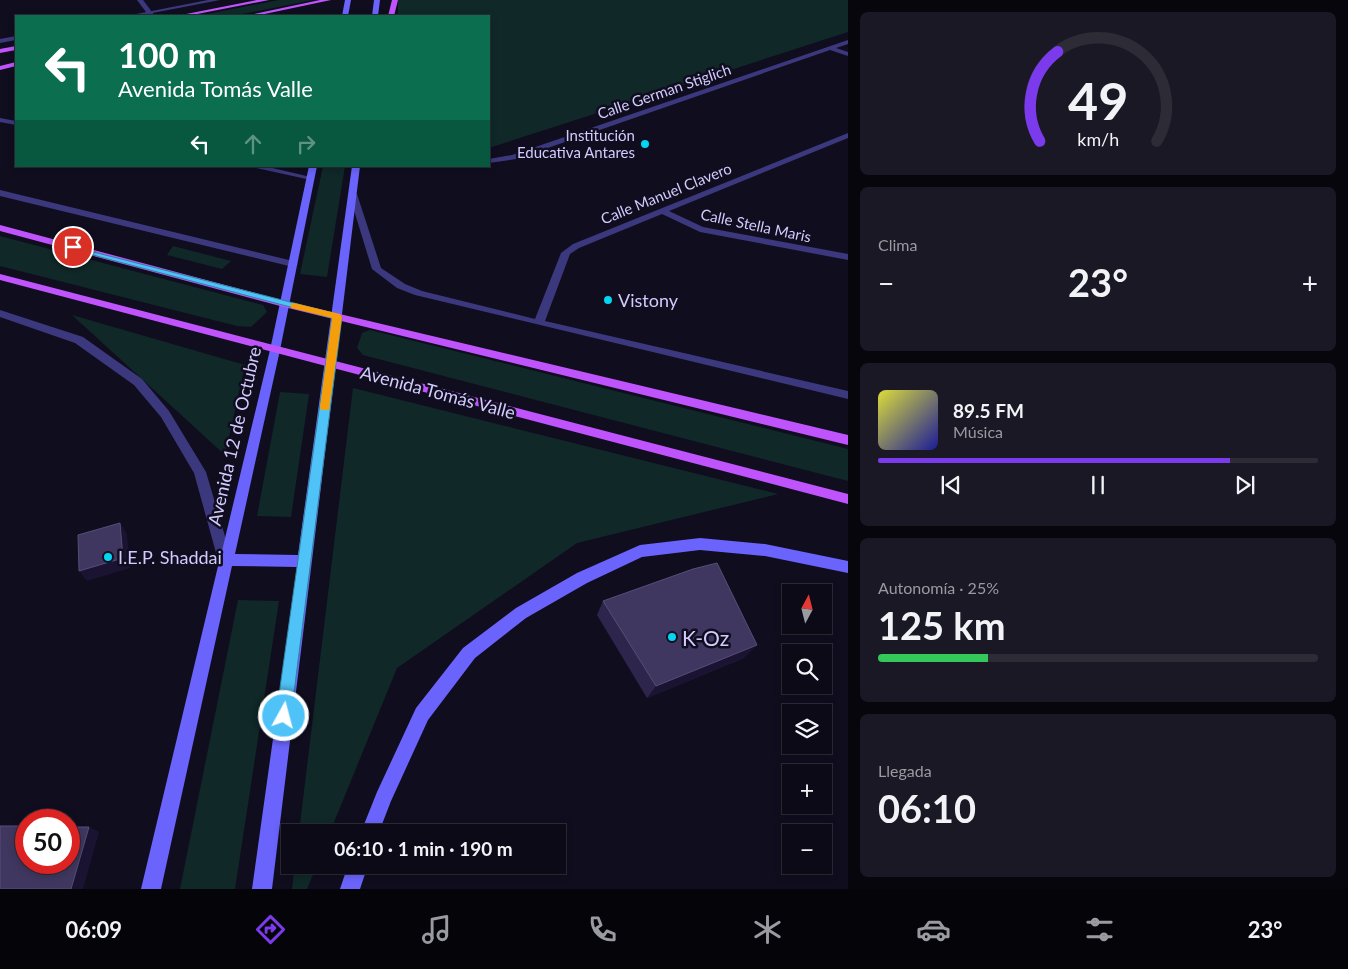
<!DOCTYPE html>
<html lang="es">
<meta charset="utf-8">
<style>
:root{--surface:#0c0a17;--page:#1a1824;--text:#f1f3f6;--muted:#9a9aa1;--line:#2c2b36;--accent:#7c3aed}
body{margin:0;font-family:Lato,sans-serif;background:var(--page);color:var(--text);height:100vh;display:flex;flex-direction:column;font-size:19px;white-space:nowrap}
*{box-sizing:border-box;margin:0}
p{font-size:16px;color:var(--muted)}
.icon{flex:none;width:28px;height:28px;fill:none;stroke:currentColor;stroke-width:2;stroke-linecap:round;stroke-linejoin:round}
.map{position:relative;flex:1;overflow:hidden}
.panel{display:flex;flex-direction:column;gap:12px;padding:12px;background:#07060d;width:500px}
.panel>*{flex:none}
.banner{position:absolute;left:15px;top:15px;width:475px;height:152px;border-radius:0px;box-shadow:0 2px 8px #0003,0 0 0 1px var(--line);background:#0b6e4f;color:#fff;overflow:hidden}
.needle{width:32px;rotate:7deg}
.tools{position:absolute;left:782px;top:584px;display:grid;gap:10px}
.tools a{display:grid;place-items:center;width:50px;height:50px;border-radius:0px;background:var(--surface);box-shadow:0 2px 8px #0003,0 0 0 1px var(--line);font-size:25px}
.speed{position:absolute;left:15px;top:809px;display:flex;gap:10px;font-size:25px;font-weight:700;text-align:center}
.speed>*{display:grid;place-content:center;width:65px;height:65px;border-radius:50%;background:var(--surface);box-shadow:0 2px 8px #0003,0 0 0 1px var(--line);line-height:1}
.speed .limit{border:8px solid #d22;background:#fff;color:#111}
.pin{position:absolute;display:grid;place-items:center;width:42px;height:42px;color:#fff;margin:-21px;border:2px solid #fff;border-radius:50%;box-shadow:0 1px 5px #0007}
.me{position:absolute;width:55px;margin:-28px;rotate:7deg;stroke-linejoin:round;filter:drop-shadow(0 0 4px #0008)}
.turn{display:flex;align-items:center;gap:18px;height:105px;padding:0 20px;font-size:22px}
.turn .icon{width:65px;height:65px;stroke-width:2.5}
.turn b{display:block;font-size:35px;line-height:42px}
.lanes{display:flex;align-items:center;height:48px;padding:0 20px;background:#0003;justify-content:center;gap:25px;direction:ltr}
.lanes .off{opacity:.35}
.big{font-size:38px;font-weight:700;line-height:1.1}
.panel .card{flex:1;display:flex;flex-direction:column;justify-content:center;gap:8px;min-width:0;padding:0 18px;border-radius:8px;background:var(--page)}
.panel .dial{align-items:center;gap:0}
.dial svg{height:130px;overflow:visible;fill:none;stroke:var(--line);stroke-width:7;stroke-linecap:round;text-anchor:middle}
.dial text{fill:var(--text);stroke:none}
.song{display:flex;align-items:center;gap:15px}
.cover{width:60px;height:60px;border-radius:8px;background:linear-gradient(135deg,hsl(60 70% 55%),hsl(240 70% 35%))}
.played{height:5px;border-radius:2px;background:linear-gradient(90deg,var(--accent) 80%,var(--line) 80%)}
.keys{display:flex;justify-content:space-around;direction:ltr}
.heat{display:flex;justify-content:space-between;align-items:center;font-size:28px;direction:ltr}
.charge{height:8px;border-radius:4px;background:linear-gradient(90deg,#34c759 25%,var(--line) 0)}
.trip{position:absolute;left:281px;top:824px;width:285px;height:50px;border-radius:0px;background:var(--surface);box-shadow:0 2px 8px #0003,0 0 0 1px var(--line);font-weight:700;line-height:50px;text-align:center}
.tabs{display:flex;height:80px;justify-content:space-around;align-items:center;background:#050409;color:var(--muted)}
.tabs .icon{width:35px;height:35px}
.tabs .current{color:var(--accent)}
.tabs b{font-size:22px;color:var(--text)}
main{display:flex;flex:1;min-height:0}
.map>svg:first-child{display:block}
.green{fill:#102828}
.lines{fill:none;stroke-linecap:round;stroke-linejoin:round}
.minor{fill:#3c387d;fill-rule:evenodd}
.tertiary{fill:#3c387d;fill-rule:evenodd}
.secondary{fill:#6a64fc;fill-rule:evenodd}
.primary{fill:#c054fc;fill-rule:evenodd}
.wall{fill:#2d254c}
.shaded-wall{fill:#1a1432}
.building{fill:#3f375f;stroke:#564e78}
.route{fill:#4fc3f7;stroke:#337fa1}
.slow{fill:#f59e0b}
.poi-dot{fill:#04d5f1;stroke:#100d1f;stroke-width:2}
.labels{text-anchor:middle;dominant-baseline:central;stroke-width:5;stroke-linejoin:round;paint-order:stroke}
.far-street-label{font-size:15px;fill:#d2cbfe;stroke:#100d1f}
.far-poi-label{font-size:15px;fill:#d2cbfe;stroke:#100d1f;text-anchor:end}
.poi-label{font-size:18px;fill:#d2cbfe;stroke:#100d1f;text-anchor:start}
.street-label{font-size:18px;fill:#d2cbfe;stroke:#100d1f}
.near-poi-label{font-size:21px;fill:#d2cbfe;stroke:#100d1f;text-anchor:start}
</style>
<main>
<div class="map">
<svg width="848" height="889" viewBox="0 0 848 889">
<rect width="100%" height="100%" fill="#100d1f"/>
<!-- green -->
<g class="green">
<path d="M279 0H313L232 16H197Z"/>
<path d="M398 0H848V32L489 148V16H398Z"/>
<path d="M323 166H345L327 277 300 274Z"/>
<path d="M0 236 263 305 267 312 251 327 237 326 0 266Z"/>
<path d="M173 246 231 261 222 269 167 255Z"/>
<path d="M72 315 245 365 225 455Z"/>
<path d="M370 330 848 449V481L363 355 357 348 362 333Z"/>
<path d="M353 388 778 494 577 543 397 668 330 832H299Z"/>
<path d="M280 392 309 394 291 517 257 516Z"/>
<path d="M238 600 279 601 235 889H180Z"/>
<path d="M295 865H317L307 889H292Z"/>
</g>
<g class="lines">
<!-- minor -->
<g class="minor">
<path d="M137 0H143L155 16H149Z"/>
<path d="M848 40V44L836 48 848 52V56L830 50 516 159 489 163V159L512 155Z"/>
<path d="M0 118 16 121V125L0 122Z"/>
<path d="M848 133V138L669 211 703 227 848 254V260L700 232 662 214 579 248 570 254 545 321 848 391V399L415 295 397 288 372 269 349 194 353 191 357 194 381 268 405 284 422 291 535 319 561 253 573 244Z"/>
<path d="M247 166H264L315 178 311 180Z"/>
<path d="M0 190 293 261 298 264 293 267 0 196Z"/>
</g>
<!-- tertiary -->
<g class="tertiary">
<path d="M208 0H220L137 16H126Z"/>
<path d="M16 36V40L0 43V39Z"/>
<path d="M0 310 83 337 142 379 169 411 206 472 232 560 230 564 225 566 220 564 218 560 194 473 161 417 134 385 75 343 0 317Z"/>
</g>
<!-- secondary -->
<g class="secondary">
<path d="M345 0H351L348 16H342Z"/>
<path d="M374 0H380L378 16H372Z"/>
<path d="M309 166H317L280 350 235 554 298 555 352 166H360L272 889H252L297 567 232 566 161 889H141L219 562 218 560 221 555 270 350Z"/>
<path d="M700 538 765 544 848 561V573L765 556 700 550 642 557 587 583 526 618 475 658 428 720 391 801 379 832H361L377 792 416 708 463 648 516 608 577 573 640 545Z"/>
<path d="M348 865H368L360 889H340Z"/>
</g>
<!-- primary -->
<g class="primary">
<path d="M257 0H269L187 16H176Z"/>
<path d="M320 0H331L255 16H245Z"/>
<path d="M392 0H398L394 16H388Z"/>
<path d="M16 46V50L0 53V49Z"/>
<path d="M16 62V66L0 70V66Z"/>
<path d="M0 225 285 301 848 435V445L284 307 0 231Z"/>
<path d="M0 274 848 494V504L0 280Z"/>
</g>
</g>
<!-- wall -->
<path class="wall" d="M603 601 744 658 647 698 597 615Z"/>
<!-- shaded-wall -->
<g class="shaded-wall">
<path d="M120 523 127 534 130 568 87 581 79 571Z"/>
<path d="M757 645 744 658 647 698 656 686Z"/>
<path d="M89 827 99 832 83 889H71Z"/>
</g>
<!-- building -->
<g class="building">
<path d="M120 523 123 558 79 571 78 535Z"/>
<path d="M717 563 757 645 656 686 603 601 693 569Z"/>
<path d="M0 826H26V862H69V827H89L71 889H0Z"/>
</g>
<!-- route -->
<path class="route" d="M70 246 337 314 342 317 291 716 289 721 284 723 278 721 276 716 332 318 70 249Z"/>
<!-- slow -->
<path class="slow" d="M294 303 340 314 342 317 329 410H321L320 407 332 318 291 308V304Z"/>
<!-- markers -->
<g class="poi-dot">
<circle cx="645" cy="144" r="5"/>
<circle cx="608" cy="300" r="5"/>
<circle cx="108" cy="557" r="5"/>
<circle cx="672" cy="637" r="5"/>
</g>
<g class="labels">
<!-- far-street labels -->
<g class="far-street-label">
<text transform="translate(664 91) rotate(-19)">Calle German Stiglich</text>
<text transform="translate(666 193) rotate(-22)">Calle Manuel Clavero</text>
<text transform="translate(756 225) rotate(12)">Calle Stella Maris</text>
</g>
<!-- far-poi labels -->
<g class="far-poi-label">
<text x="635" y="135">Institución<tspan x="635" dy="17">Educativa Antares</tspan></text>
</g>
<!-- poi labels -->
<g class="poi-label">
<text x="618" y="300">Vistony</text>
<text x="118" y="557">I.E.P. Shaddai</text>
</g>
<!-- street labels -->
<g class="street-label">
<text transform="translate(438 392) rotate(15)">Avenida Tomás Valle</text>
<text transform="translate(234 436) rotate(-77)">Avenida 12 de Octubre</text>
</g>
<!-- near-poi labels -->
<g class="near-poi-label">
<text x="682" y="637">K-Oz</text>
</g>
</g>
</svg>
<div class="tools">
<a><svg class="needle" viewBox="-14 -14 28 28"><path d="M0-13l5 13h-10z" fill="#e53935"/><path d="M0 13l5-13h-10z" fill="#9a9aa1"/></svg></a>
<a><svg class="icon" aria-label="search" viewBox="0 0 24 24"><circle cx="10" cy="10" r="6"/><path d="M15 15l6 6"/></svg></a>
<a><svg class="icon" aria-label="layers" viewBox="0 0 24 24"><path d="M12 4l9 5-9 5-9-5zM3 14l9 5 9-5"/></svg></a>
<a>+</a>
<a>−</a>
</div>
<div class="speed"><div class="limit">50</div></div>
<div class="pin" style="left:73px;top:247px;background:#d93025"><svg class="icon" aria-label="arrive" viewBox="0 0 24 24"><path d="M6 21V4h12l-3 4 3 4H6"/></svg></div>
<svg class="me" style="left:284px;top:716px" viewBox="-20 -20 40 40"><circle r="17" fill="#4fc3f7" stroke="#fff" stroke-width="3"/><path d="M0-11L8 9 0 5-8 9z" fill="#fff"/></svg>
<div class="trip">06:10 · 1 min · 190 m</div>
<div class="banner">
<div class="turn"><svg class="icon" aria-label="left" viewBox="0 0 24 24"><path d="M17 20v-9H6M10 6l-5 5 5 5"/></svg><div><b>100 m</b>Avenida Tomás Valle</div></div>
<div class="lanes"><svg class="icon" aria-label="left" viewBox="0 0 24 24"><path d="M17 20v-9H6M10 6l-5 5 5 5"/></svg><svg class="icon off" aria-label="ahead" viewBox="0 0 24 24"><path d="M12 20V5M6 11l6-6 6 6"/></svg><svg class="icon off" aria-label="right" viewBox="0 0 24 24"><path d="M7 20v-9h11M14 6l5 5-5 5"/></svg></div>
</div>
</div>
<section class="panel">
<div class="card dial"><svg viewBox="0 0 100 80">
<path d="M14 69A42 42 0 1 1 86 69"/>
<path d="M14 69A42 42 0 0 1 25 14" stroke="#7c3aed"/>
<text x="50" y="56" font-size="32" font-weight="700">49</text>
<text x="50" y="72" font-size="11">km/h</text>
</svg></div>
<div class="card"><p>Clima</p>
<div class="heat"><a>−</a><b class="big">23°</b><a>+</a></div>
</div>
<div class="card">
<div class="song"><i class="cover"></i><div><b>89.5 FM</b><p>Música</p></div></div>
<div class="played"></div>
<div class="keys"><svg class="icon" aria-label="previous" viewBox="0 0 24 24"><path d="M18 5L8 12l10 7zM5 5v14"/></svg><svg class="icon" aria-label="pause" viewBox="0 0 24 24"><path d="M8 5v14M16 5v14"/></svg><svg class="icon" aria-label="next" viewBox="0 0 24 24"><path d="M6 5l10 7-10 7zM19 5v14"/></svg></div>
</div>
<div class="card"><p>Autonomía · 25%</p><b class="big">125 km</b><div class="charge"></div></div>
<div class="card"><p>Llegada</p><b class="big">06:10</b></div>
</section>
</main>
<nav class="tabs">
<b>06:09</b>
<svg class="icon current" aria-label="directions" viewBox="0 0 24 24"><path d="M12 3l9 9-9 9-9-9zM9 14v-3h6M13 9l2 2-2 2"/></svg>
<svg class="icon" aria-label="music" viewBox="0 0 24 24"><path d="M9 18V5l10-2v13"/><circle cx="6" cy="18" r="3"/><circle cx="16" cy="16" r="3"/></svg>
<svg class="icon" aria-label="phone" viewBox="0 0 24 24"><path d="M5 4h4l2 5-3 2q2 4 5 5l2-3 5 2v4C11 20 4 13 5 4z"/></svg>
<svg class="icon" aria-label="climate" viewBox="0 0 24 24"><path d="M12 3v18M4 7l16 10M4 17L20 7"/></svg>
<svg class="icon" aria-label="car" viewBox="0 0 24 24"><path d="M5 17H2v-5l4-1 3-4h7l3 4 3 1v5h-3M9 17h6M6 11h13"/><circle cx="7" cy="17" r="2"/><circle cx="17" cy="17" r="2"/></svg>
<svg class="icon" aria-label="filters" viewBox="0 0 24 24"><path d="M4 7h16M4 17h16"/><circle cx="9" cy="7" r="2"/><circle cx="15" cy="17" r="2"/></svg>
<b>23°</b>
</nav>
